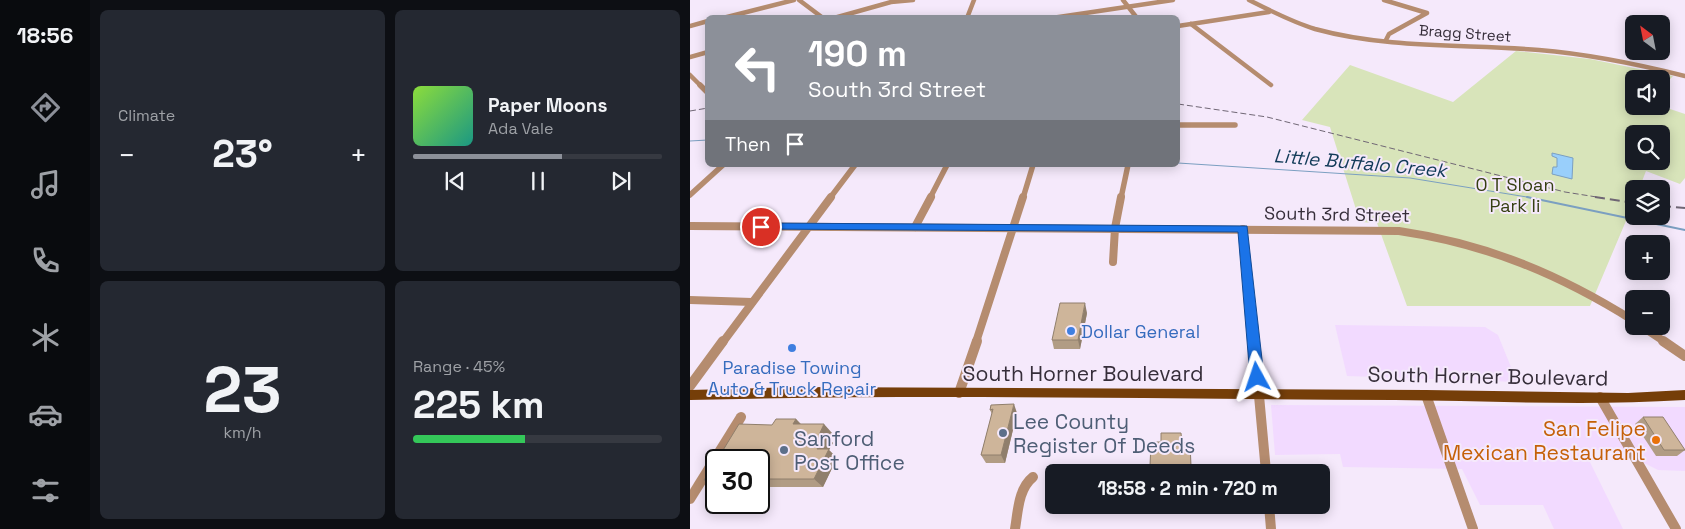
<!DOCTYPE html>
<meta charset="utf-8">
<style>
:root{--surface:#171b24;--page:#242831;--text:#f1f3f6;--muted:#9ea1a6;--line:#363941;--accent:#8c9099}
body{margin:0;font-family:"Space Grotesk",sans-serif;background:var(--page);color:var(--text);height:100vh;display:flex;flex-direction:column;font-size:19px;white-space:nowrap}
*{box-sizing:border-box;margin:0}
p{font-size:16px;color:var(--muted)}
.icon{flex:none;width:28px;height:28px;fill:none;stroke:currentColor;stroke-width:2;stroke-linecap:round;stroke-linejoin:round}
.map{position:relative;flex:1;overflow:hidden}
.sheet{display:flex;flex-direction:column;gap:10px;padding:10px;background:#0d0f14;width:600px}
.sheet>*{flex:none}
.hud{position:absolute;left:15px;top:15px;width:475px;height:152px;border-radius:8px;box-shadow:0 2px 12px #0003;background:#8c9099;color:#fff;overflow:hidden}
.needle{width:32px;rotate:328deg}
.controls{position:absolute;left:935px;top:15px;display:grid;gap:10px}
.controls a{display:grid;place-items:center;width:45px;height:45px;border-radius:8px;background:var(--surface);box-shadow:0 2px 12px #0003;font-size:25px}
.speed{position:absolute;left:15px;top:449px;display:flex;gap:10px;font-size:25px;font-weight:700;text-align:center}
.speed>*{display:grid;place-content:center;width:65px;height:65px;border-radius:50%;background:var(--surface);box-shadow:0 2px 12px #0003;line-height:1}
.speed .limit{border:2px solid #111;border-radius:8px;background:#fff;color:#111}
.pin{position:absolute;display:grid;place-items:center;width:42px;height:42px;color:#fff;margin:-21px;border:2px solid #fff;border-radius:50%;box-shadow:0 1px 5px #0007}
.me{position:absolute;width:55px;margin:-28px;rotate:355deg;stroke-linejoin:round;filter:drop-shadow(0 0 4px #0008)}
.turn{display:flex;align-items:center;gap:18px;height:105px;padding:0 20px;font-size:22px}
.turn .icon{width:65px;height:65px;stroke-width:2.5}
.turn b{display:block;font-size:35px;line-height:42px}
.then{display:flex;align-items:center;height:48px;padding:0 20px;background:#0003;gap:10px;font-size:19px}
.big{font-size:38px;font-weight:600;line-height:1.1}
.sheet .widget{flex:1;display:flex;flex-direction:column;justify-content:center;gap:8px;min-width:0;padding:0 18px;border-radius:8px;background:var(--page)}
.sheet .dial{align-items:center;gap:0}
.dial b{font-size:65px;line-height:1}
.song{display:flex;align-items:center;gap:15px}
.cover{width:60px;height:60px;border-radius:8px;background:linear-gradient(135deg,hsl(90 70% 55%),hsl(170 70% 35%))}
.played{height:5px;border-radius:2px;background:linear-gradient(90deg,var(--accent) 60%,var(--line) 60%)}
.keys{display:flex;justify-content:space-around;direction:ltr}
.heat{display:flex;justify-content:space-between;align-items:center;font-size:28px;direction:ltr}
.charge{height:8px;border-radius:4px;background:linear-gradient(90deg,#34c759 45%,var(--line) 0)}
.sheet .tiles{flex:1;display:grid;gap:10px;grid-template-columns:repeat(2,1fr)}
.trip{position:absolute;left:355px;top:464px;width:285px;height:50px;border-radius:8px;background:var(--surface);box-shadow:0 2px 12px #0003;font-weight:600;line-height:50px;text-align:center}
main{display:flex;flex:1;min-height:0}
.tab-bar{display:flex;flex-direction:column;width:90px;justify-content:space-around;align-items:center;background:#090b0e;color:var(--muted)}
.tab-bar .icon{width:35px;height:35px}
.tab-bar .current{color:var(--accent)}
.tab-bar b{font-size:22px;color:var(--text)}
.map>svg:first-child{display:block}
.built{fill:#f2daff}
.green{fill:#d8e4ba;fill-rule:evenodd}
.water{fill:#99cffb;stroke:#7b9fc1}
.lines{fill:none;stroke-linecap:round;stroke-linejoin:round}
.stream-far1{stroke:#7b9fc1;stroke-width:1}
.stream{stroke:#7b9fc1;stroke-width:2}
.minor-far3{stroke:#b58c6f;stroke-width:4.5}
.minor-far2{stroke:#b58c6f;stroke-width:5.5}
.minor-far1{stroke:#b58c6f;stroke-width:8}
.minor{stroke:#b58c6f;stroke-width:10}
.major{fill:#753e09;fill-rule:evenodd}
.rail-far1{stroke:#706775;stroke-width:1;stroke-dasharray:6 3;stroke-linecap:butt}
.rail{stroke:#706775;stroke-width:2;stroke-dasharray:10 5;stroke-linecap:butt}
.wall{fill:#b19c84}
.shaded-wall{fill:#907f6c}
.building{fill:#ceb59a;stroke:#907f6c}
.route{fill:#1a73e8;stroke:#114b97}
.shop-dot{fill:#3f7fe0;stroke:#f5e9fb;stroke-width:2}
.service-dot{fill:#5c6f8a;stroke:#f5e9fb;stroke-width:2}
.food-dot{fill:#e8710a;stroke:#f5e9fb;stroke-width:2}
.labels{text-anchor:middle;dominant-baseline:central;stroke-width:4;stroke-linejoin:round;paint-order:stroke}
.far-street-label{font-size:15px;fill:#362e3a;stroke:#f5e9fb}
.park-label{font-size:18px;fill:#353f11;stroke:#f5e9fb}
.street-label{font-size:18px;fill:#362e3a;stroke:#f5e9fb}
.shop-label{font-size:18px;fill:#366cbe;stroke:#f5e9fb;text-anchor:start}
.water-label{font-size:19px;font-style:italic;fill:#123b58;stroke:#f5e9fb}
.near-street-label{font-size:21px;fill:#362e3a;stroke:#f5e9fb}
.near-service-label{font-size:21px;fill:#4e5e75;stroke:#f5e9fb;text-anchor:start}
.near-food-label{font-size:21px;fill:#c56008;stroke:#f5e9fb;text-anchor:end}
</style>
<main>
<nav class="tab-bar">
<b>18:56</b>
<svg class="icon current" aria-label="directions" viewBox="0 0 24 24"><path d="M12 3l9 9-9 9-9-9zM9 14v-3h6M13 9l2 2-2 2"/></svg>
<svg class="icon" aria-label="music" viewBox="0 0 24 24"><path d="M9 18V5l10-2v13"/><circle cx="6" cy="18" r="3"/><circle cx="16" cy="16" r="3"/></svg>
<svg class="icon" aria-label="phone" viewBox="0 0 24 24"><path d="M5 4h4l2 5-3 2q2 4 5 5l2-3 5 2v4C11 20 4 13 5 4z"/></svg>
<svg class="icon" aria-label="climate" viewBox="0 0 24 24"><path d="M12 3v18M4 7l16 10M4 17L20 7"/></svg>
<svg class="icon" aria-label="car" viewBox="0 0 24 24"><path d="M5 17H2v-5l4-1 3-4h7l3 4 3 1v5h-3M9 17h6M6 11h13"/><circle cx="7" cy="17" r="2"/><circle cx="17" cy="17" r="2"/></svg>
<svg class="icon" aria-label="filters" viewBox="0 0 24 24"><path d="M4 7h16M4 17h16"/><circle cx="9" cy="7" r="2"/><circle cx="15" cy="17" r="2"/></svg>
</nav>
<section class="sheet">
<div class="tiles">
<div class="widget"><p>Climate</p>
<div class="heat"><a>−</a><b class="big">23°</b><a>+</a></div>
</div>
<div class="widget">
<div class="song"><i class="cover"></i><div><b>Paper Moons</b><p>Ada Vale</p></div></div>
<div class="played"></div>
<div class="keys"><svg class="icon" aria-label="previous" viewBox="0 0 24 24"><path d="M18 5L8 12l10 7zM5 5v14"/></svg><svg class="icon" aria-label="pause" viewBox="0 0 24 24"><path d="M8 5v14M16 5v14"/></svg><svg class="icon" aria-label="next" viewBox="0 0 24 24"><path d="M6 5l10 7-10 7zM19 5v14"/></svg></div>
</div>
<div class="widget dial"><b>23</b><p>km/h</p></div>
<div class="widget"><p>Range · 45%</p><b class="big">225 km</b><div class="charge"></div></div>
</div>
</section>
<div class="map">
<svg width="995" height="529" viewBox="0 0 995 529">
<rect width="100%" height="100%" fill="#f5e9fb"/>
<!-- built -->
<g class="built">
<path d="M645 325 795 327 808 335 827 382 657 376Z"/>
<path d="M581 405 995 407V471L968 470 928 450H894L933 529H864L853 505H790L772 469 653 467 650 454 585 455Z"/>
</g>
<!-- green -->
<path class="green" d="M826 51 900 59 983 76 971 89V79H944V106H971L995 114V178L990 184 956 171 949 189H944V202L941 209 900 306H717L687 223 670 222 640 127 612 120 660 65 763 102ZM944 134H971V161H944Z"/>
<!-- water -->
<path class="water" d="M862 153 883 158 882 179 862 174 863 167H867V158L862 156Z"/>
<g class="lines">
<!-- stream-far1 -->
<g class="stream-far1">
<path d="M0 141 18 140"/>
<path d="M488 163 720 178 843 198"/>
</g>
<!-- stream -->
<path class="stream" d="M837 197 995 230"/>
<!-- minor-far3 -->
<g class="minor-far3">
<path d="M109 0 133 18"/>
<path d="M433 0 447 18"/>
<path d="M559 0C581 11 602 22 625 29 698 49 775 44 849 50 898 54 947 64 995 76"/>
<path d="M694 0 737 13 699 34 696 40"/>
<path d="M33 18 104 0"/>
<path d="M144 18 201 2 223 0"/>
<path d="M277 18 284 0"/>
<path d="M362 18 483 0"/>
<path d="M501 24 581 85"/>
<path d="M0 26 18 21"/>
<path d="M488 26 579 12"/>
<path d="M0 57 18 52"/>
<path d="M0 75 12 87"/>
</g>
<!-- minor-far2 -->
<g class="minor-far2">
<path d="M10 85 18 93"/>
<path d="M488 125H545"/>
<path d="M0 195 33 165"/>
<path d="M140 198 165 165"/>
<path d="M240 198 257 165"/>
<path d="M333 198 343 165"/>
<path d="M431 198 438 165"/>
</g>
<!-- minor-far1 -->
<g class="minor-far1">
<path d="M0 226 709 231C797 244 869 274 944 321"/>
<path d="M225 227 241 197"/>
<path d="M553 229 564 342"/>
<path d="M423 262 425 228 431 197"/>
<path d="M0 300 62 302"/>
<path d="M951 326 975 342"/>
<path d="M33 342 141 197"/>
<path d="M286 342 333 197"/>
</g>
<!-- minor -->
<g class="minor">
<path d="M564 341 576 472"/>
<path d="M973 341 995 356"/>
<path d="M0 386 33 341"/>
<path d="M269 393 287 341"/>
<path d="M736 395 783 529"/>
<path d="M910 397 986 529"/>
<path d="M0 499 51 417"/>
<path d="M579 505 581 529"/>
<path d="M325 529C328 512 328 489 343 477"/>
</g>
<!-- major -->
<path class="major" d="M108 387 736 390 938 393 995 390V400C898 406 802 401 705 400 470 399 235 394 0 400V390Z"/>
<!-- rail-far1 -->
<g class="rail-far1">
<path d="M488 104 577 117 875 192 913 198"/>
<path d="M0 111 18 108"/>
</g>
<!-- rail -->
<g class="rail">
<path d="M905 197 944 203"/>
<path d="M971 206 995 208"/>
</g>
</g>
<!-- wall -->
<g class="wall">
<path d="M397 313 390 349H364L362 340Z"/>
<path d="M301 405 327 413 315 463H296L291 455 302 414 300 410Z"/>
<path d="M953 417 995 450 987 456H966L945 424Z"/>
<path d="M106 419 111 424 142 433 139 439 143 443 139 450 147 458 133 487H69V460L82 425Z"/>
<path d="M492 443H500L501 472H461L460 466Z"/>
<path d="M26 461V488L14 480Z"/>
</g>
<!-- shaded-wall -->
<g class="shaded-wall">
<path d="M395 303 397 313 390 349 388 340Z"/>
<path d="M324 404 327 413 315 463 311 455Z"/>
<path d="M106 419 114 428 103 424Z"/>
<path d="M134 424 142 433 139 439 143 443 139 450 147 458 133 487 124 479 129 435Z"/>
</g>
<!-- building -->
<g class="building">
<path d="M370 303H395L388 340H362Z"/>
<path d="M324 404 311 455H291L303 409 300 410 301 405Z"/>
<path d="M953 417H973L995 450H974Z"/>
<path d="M86 419H106L103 424H134L129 435H135L127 449H139L124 479H69V460H27L49 424 82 425Z"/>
<path d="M471 433H491L492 443H500L501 466 491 467V471L469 472V466H460L461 442H471Z"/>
<path d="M26 461V480H14Z"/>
</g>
<!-- route -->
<path class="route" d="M71 223 557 226 574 377 572 381 567 382 562 381 560 377 548 232 67 229 66 227Z"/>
<!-- markers -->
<g class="shop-dot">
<circle cx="381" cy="331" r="5"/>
<circle cx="102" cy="348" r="5"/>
</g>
<g class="service-dot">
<circle cx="313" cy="433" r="5"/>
<circle cx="94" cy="450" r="5"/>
</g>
<circle class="food-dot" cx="966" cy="440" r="5"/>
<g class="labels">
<!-- far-street labels -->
<g class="far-street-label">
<text transform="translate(775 33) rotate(4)">Bragg Street</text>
</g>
<!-- park labels -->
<g class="park-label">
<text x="825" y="184">O T Sloan<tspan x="825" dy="21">Park Ii</tspan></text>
</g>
<!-- street labels -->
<g class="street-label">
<text transform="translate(647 214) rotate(1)">South 3rd Street</text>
</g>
<!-- shop labels -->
<g class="shop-label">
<text x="391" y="331">Dollar General</text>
<text x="102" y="367" text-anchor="middle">Paradise Towing<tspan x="102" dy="21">Auto &amp; Truck Repair</tspan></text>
</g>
<!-- water labels -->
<g class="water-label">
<text transform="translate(670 163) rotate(5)">Little Buffalo Creek</text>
</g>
<!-- near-street labels -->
<g class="near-street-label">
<text x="393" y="373">South Horner Boulevard</text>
<text transform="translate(798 376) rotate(1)">South Horner Boulevard</text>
</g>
<!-- near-service labels -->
<g class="near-service-label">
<text x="323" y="421">Lee County<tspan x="323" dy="24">Register Of Deeds</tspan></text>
<text x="104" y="438">Sanford<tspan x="104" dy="24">Post Office</tspan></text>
</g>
<!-- near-food labels -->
<g class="near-food-label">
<text x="956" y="428">San Felipe<tspan x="956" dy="24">Mexican Restaurant</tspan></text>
</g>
</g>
</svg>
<div class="controls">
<a><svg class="needle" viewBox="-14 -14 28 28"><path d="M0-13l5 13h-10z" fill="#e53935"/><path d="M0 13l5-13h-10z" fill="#9ea1a6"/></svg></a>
<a><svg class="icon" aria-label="sound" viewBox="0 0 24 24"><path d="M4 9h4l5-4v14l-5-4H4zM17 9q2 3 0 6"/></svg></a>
<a><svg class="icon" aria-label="search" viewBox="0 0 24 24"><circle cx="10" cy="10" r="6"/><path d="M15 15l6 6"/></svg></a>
<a><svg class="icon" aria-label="layers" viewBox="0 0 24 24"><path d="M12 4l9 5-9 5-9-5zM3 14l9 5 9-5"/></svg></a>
<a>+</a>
<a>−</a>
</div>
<div class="speed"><div class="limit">30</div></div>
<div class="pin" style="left:71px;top:227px;background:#d93025"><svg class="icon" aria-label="arrive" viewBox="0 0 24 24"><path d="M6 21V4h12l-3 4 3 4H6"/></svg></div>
<svg class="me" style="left:567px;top:377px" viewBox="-20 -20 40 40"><path d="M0-17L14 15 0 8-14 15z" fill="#1a73e8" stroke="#fff" stroke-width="4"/></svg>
<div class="trip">18:58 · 2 min · 720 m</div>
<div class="hud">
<div class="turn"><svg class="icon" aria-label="left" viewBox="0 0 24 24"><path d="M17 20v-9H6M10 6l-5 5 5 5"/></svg><div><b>190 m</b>South 3rd Street</div></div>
<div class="then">Then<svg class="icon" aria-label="arrive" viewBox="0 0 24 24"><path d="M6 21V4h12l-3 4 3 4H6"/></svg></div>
</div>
</div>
</main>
